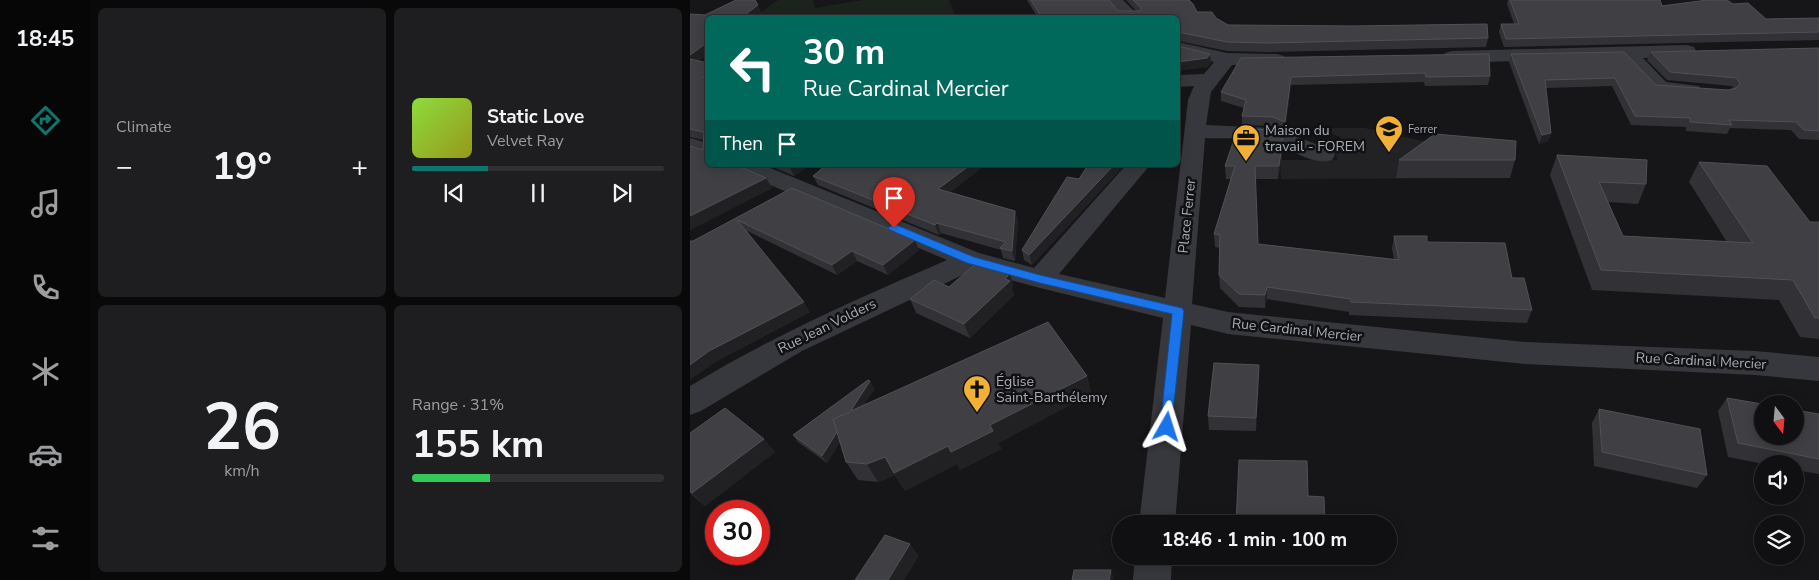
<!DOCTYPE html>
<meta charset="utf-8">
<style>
:root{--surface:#101012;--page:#1e1e20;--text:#f1f3f6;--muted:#9c9d9f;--line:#303032;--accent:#0f766e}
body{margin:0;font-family:"Nunito Sans",sans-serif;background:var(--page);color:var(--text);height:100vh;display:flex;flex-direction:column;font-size:19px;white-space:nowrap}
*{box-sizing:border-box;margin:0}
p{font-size:16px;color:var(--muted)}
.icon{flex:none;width:28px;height:28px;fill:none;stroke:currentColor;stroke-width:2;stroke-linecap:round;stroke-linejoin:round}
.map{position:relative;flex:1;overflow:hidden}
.panel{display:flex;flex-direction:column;gap:8px;padding:8px;background:#09090a;width:600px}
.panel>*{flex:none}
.banner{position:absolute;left:15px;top:15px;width:475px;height:152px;border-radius:8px;box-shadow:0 2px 12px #0003,0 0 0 1px var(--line);background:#00695c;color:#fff;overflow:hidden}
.needle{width:32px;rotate:164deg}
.controls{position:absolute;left:1064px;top:395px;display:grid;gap:10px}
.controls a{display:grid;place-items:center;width:50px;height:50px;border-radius:50%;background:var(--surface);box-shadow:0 2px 12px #0003,0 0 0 1px var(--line);font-size:25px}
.speed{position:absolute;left:15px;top:500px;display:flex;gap:10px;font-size:25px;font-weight:700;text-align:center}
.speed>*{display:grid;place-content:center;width:65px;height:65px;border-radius:50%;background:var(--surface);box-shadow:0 2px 12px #0003,0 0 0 1px var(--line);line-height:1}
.speed .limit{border:8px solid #d22;background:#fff;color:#111}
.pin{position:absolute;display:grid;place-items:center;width:42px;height:42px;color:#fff;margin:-51px -21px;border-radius:50% 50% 50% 0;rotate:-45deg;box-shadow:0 0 5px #0007}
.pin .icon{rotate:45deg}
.me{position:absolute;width:55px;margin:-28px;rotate:6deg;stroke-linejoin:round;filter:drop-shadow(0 0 4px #0008)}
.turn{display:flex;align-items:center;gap:18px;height:105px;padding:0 15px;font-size:22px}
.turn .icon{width:65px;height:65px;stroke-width:2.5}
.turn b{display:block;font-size:35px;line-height:42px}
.then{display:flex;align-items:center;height:48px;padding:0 15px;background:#0003;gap:10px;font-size:19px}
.big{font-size:38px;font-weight:700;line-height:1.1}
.panel .card{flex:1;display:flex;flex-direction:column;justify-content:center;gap:8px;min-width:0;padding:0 18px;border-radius:8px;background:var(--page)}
.panel .dial{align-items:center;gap:0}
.dial b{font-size:65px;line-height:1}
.song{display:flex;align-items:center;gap:15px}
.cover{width:60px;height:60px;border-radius:8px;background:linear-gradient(135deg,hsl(90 70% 55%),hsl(60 70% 35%))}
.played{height:5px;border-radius:2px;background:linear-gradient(90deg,var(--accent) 30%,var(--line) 30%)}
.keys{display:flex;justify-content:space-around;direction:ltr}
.heat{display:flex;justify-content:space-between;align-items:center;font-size:28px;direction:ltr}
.charge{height:8px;border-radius:4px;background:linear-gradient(90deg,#34c759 31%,var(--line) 0)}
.panel .tiles{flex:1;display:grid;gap:8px;grid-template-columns:repeat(2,1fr)}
.trip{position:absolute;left:422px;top:515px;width:285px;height:50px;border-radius:25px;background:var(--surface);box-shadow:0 2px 12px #0003,0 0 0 1px var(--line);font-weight:700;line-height:50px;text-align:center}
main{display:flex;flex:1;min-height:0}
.menu{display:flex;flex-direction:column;width:90px;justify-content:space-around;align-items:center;background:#060607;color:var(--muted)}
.menu .icon{width:35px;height:35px}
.menu .on{color:var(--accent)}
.menu b{font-size:22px;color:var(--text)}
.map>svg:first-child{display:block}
.built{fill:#222225}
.green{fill:#1c231d}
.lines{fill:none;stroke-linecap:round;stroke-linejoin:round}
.minor{fill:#37383d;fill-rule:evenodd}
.wall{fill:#323236}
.shaded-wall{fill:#212124}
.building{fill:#3f3f44;stroke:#4f5156}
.route{fill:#1a73e8;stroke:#114b97}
.labels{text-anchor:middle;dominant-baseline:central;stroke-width:5;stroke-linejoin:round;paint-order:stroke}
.far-poi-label{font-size:11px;fill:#a8adb8;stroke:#111113;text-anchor:start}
.poi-label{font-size:14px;fill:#a8adb8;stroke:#111113;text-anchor:start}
.street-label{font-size:14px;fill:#a8adb8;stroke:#111113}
</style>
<main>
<nav class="menu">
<b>18:45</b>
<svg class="icon on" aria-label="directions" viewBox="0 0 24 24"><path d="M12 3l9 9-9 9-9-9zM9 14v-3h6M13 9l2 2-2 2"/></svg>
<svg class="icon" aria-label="music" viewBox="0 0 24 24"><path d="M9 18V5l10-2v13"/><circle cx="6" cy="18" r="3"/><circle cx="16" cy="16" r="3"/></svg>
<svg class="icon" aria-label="phone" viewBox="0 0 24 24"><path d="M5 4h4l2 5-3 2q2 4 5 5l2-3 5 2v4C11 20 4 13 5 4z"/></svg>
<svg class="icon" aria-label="climate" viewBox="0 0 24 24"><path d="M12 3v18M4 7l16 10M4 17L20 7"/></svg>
<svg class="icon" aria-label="car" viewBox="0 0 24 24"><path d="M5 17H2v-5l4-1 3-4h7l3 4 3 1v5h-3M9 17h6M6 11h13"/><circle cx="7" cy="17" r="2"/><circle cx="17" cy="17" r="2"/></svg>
<svg class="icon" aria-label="filters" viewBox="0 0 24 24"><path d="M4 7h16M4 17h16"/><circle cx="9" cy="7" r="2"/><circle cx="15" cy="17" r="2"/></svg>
</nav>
<section class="panel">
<div class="tiles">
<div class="card"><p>Climate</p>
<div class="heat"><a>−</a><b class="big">19°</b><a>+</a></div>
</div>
<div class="card">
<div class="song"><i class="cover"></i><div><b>Static Love</b><p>Velvet Ray</p></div></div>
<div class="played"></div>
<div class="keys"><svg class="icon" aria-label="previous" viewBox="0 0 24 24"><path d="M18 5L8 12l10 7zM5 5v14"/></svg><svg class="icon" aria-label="pause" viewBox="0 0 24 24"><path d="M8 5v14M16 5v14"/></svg><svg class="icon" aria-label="next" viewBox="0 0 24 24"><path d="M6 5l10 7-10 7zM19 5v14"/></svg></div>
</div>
<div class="card dial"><b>26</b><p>km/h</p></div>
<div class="card"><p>Range · 31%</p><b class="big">155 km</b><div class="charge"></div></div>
</div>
</section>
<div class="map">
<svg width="1129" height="580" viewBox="0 0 1129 580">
<rect width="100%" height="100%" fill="#161618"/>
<!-- built -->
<path class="built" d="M642 128H675L803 157 804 178 591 179 590 160H647L646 154 639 152 637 147 653 141 650 137 642 134Z"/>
<!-- green -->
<path class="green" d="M88 0H123L125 8 172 0H259L266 17 63 18Z"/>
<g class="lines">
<!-- minor -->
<g class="minor">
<path d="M414 0H433L451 18H431Z"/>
<path d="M488 42 537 53 587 54 594 56 597 60 594 64 587 66 542 65 521 92 516 125 583 128 642 150 645 155 642 160C619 166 600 147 579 141 559 137 535 139 515 138L502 304 538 312 835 342 1065 351 1129 357V381L1065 375 835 364 538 334 501 325 485 524H449L473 318 350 288 283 270 112 351 11 411 0 415V386C82 336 169 298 257 260L45 170 41 165H73L289 253 344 268 436 165H460L369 274 475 298 498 100 504 86 488 87V75L514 74 524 62 488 54Z"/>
<path d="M997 45 1004 47 1006 51 1004 55 953 58 976 82 1009 86 1012 90 1009 94 1002 96 963 92 932 58 762 63 755 61 752 57 755 53 762 51Z"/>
<path d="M0 138 18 143V158L0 152Z"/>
<path d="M445 556H482L481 580H443Z"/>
</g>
</g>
<!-- wall -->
<g class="wall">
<path d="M46 0H65L72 14 67 18H18V55L8 61 18 63V165H46L76 178 82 188 0 230V146L13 150V140L0 137V14L15 15Z"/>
<path d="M337 0H419L428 11H446L436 0H499L507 12 526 18 538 25 798 38 796 47 577 52 537 51 488 41V18H348Z"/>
<path d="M818 0H970L972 6 1043 4 1076 19 1129 18V40L814 47 809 32 811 24H824L817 4Z"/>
<path d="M1129 48V140L1109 139 1101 130 1040 128 1037 134 996 131V127L941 125 922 86 856 88 861 133 858 141 849 144 819 62 821 54 966 85 1038 90 1044 89 1042 86 977 80 957 60 961 52Z"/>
<path d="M551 58 800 76 798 85 735 86 734 82 601 85 595 130 583 126 552 125V116L554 108 531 101V92Z"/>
<path d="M593 136V149L588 179H565L568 244 704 259 702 249 704 236 737 242 822 278 842 310 837 323 659 315V312L577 299 575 308 549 307 530 288 529 275 530 248 525 247 524 234 541 179H536L535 166Z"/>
<path d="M867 155 956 184 948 204 918 202 933 236 1037 242 999 182 1009 162 1120 222H1129V339L1110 337 1089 300 902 290 860 175Z"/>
<path d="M709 160H825L820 178H706Z"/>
<path d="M78 165H120L104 176Z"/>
<path d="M295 165 260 192 325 211 328 221 325 261 313 258 311 250 251 233 249 235 128 185 123 176Z"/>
<path d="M398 165H434L342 265 334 260 332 250 389 179Z"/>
<path d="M102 188 229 250 198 275 167 261 147 275 57 231 120 312 27 361 3 241Z"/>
<path d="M318 269 323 283 322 289 324 295 280 338 226 313 220 299 259 287Z"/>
<path d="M569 365 566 431 519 430 518 416Z"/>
<path d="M397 376 401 394 308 443 311 449 270 470 267 464 215 491 205 475 188 482 168 480 156 462 150 442 137 463 108 442 103 435 180 381 184 389 173 406Z"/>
<path d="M1037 398 1129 414V474L1105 470V464H1074L1038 457 1028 411Z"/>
<path d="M909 409 1017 475 1007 488 904 466 902 423Z"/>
<path d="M0 433 85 452 15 506 0 493Z"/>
</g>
<!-- shaded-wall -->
<g class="shaded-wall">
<path d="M68 5 72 14 67 18H51Z"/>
<path d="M18 42V55L0 67V55Z"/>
<path d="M520 54 521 63 518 67 488 71V62Z"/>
<path d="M601 77V85L595 130V122Z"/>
<path d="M861 133 858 141 849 144 852 135Z"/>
<path d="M593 136V149L588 179 589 166Z"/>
<path d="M100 165H120L104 176 99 166Z"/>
<path d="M280 165H295L251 199 248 189Z"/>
<path d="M424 165H434L342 265 339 255Z"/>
<path d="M76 178 82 188 0 230V216Z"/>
<path d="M325 211 328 221 325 261 322 251Z"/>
<path d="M247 223 251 233 249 235 245 225Z"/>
<path d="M225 240 229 250 198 275 193 265Z"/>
<path d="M162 251 167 261 147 275 142 265Z"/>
<path d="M318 269 323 283 322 289 324 295 280 338 274 324 315 279Z"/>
<path d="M577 287V299L575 308V295Z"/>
<path d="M114 302 120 312 27 361 0 380V365L19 351Z"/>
<path d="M569 365V379L566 431V418Z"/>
<path d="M397 376 401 394 308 443 311 449 270 470 261 452 300 425Z"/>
<path d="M180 381 184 389 137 463 132 456Z"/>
<path d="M74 439 85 452 15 506 2 493Z"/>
<path d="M258 446 267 464 215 491 205 475 188 482 177 464 195 457Z"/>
<path d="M220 544 229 556 214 580H198Z"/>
<path d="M421 570 424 580H419Z"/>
</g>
<!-- building -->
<g class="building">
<path d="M46 0H65L68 5 51 18H18V42L0 55V14L15 15Z"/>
<path d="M341 0H419L428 11H451V8L443 0H499L503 4 507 12H522L526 18 538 25 662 26 797 24 798 38 577 43 537 42 488 32V18H352Z"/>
<path d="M820 0H970L972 6 1017 0H1037L1043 4 1058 3 1076 19 1129 18V32L816 39 811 24H829Z"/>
<path d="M488 46 520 54 517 58 488 62Z"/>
<path d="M1129 48V131L1114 130 1106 122 1039 120 1042 125 1000 122V118L945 116 925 78 855 80 861 133 852 135 821 54 934 52 966 85 1038 90 1046 88 1050 84 1047 78 980 72 961 52Z"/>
<path d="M799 54 800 76 736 77 735 73 601 77 595 122 583 117 552 116 556 100 531 92 551 58Z"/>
<path d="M0 59 18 63V75L13 77 18 78V165H46L76 178 0 216V146L13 150 14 132 0 129Z"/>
<path d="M548 128 579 130 593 136 589 166H565L568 244 709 260 704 236H737V242L815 243 822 278H834L842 310 661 302V299L577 287 575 295 549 294 529 275 530 235 524 234 545 166H535Z"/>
<path d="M745 134 826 141 825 160H709Z"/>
<path d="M867 155 957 160 956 184 909 182 933 236 1063 243 1009 162 1077 166 1120 222H1129V318H1125L1103 280 911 270Z"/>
<path d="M136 165H280L248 189 325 211 322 251 310 248 316 242 247 223 245 225 123 176Z"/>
<path d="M398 165H424L339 255 332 250 377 177 389 179Z"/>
<path d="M102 188 225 240 193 265 162 251 142 265 47 220 114 302 19 351 0 365V241H3Z"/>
<path d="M289 261 318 269V276L315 279 320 281 274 324 220 299 244 280 259 287Z"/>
<path d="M358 322 397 376 300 425 303 431 261 452 258 446 204 473 195 457 177 464 156 462 143 419Z"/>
<path d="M524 363 569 365 566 418 518 416Z"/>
<path d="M178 380 180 381 160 412 143 419 147 432 132 456 103 435Z"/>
<path d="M1037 398 1072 404V436H1105V410L1129 414V459L1048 443Z"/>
<path d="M35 408 74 439 2 493 0 491V433Z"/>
<path d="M909 409 1010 429 1017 475 912 452Z"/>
<path d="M549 460 617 461 618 496 634 497 635 524H546Z"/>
<path d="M195 535 220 544 198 580H165Z"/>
<path d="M384 570H421L419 580H382Z"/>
</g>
<!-- route -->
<path class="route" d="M204 224 284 257 350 275 492 308 494 311 481 431H472L470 427 482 314 350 283 277 263 200 230 198 228Z"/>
<!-- icons -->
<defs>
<g id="school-pin" transform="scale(1.4375)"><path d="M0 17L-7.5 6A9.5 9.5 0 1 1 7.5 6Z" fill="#f2b134" stroke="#111113"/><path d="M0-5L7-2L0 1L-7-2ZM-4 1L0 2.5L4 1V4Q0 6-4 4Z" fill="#111"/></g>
<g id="office-pin" transform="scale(1.4375)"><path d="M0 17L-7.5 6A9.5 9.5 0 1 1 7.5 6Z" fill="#f2b134" stroke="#111113"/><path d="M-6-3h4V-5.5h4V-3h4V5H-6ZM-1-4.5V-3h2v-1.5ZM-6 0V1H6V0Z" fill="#111"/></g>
<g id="church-pin" transform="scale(1.4375)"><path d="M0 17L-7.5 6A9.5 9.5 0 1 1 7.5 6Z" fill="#f2b134" stroke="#111113"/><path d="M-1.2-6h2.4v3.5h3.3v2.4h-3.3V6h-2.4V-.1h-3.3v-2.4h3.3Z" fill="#111"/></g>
</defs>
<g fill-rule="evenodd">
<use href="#school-pin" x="699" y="129"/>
<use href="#office-pin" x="556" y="138"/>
<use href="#church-pin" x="287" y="389"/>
</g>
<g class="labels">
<!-- far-poi labels -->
<g class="far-poi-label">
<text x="718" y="129">Ferrer</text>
</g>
<!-- poi labels -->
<g class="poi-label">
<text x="575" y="130">Maison du<tspan x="575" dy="16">travail - FOREM</tspan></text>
<text x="306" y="381">Église<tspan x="306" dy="16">Saint-Barthélemy</tspan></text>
</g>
<!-- street labels -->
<g class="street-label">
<text transform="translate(497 216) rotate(-84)">Place Ferrer</text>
<text transform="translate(137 326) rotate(-26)">Rue Jean Volders</text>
<text transform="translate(607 330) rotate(6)">Rue Cardinal Mercier</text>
<text transform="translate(1011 361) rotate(3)">Rue Cardinal Mercier</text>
</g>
</g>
</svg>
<div class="controls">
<a><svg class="needle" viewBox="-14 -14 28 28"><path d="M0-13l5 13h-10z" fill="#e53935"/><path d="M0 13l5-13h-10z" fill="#9c9d9f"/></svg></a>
<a><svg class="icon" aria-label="sound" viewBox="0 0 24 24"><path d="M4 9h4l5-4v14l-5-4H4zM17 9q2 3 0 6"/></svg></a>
<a><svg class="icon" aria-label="layers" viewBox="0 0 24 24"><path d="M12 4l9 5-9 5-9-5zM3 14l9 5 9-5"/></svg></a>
</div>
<div class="speed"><div class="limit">30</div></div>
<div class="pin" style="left:204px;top:228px;background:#d93025"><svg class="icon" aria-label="arrive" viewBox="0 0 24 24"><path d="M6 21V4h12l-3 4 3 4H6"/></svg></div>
<svg class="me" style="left:477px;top:427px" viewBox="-20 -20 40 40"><path d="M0-17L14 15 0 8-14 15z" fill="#1a73e8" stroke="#fff" stroke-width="4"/></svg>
<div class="trip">18:46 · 1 min · 100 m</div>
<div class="banner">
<div class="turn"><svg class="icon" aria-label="left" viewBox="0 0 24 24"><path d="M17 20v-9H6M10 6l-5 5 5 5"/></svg><div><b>30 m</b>Rue Cardinal Mercier</div></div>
<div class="then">Then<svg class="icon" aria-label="arrive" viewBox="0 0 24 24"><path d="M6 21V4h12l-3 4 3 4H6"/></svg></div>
</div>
</div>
</main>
